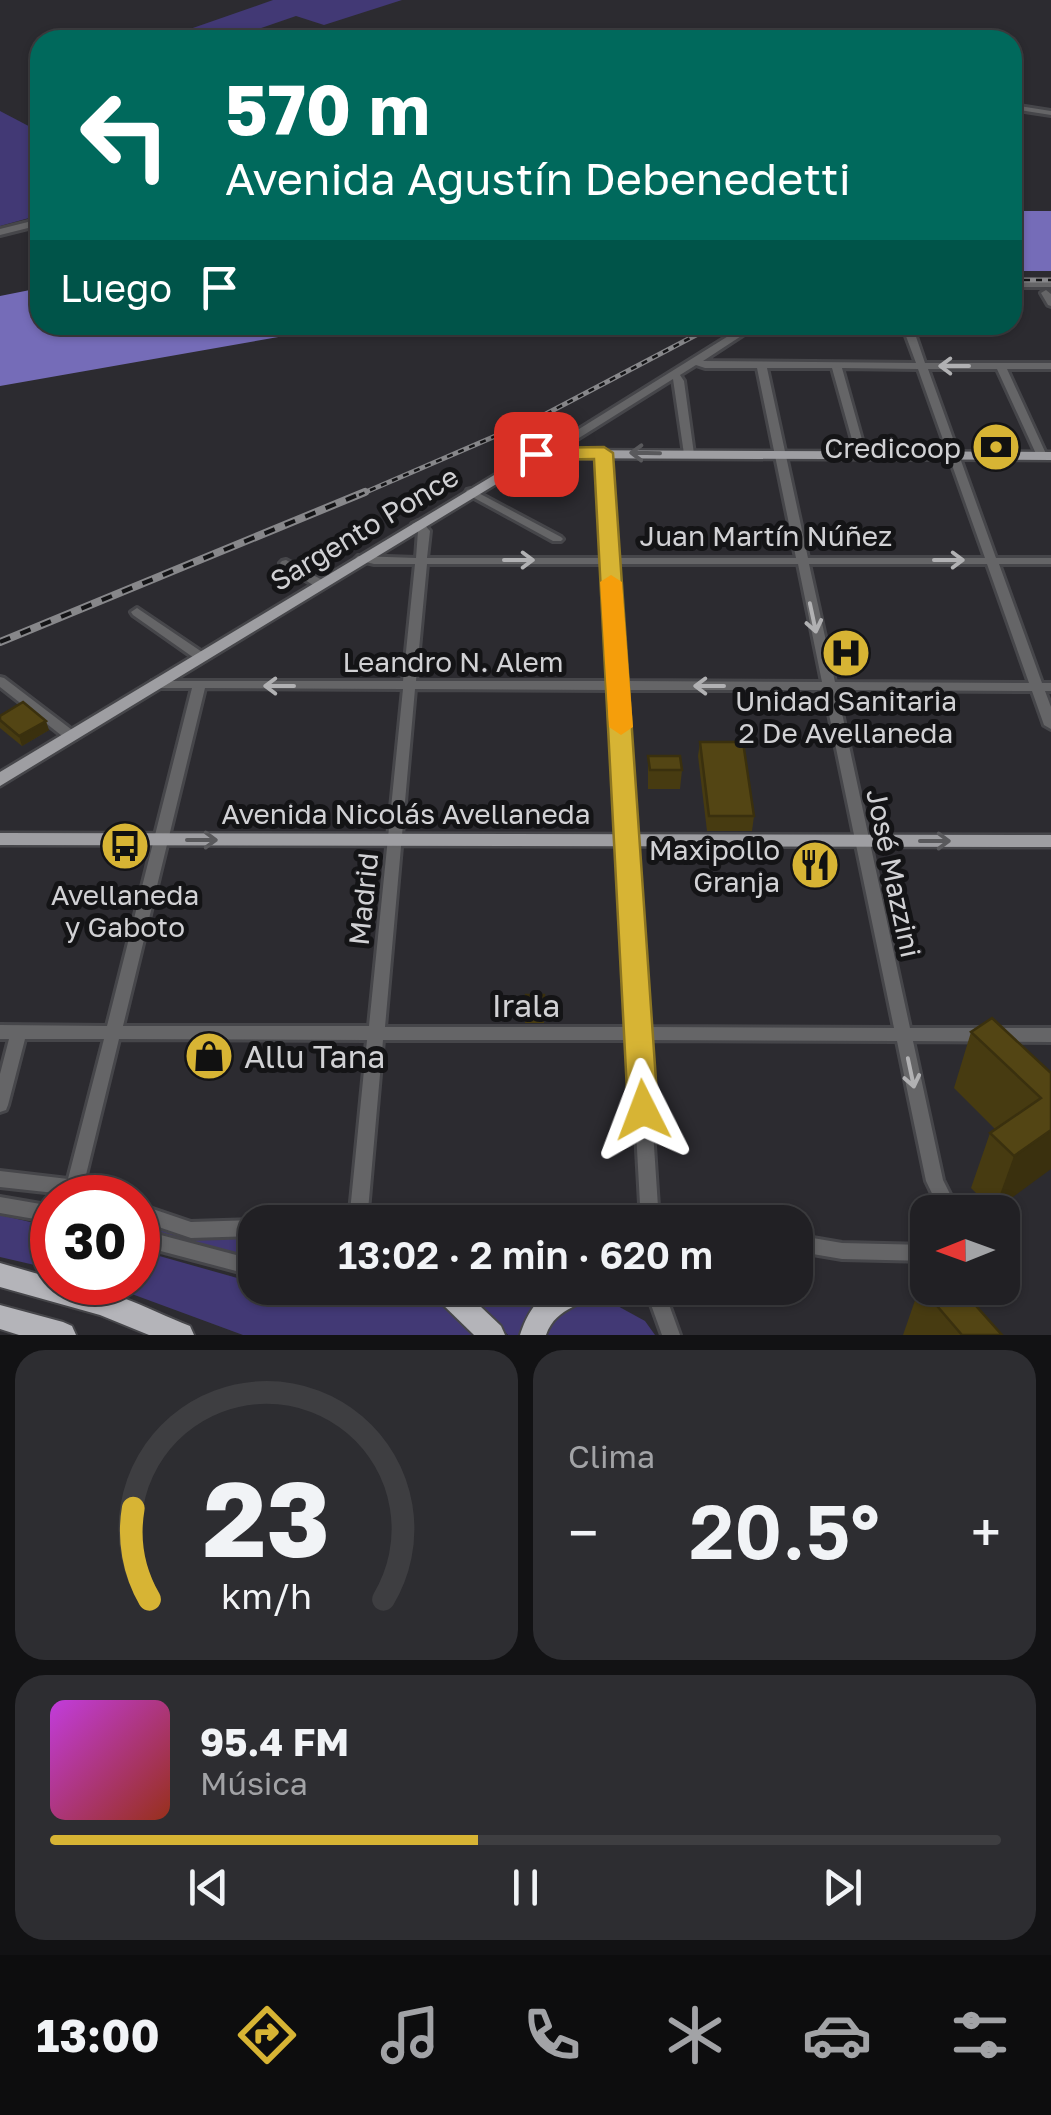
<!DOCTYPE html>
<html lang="es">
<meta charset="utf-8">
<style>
:root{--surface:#212024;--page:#2d2d31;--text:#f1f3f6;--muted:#a2a3a6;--line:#3e3e41;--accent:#d7b434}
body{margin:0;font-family:"Golos Text",sans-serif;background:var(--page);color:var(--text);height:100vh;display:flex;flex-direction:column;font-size:38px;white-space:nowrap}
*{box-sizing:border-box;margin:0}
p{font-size:32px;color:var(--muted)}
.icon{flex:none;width:55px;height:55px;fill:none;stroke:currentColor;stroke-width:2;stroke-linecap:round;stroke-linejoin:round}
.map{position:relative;height:1335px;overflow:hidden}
.side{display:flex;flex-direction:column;gap:15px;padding:15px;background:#121214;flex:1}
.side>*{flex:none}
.top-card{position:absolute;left:30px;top:30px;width:992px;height:305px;border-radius:30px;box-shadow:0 2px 8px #0004,0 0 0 2px var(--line);background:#00695c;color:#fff;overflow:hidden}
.needle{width:65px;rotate:269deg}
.buttons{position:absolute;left:910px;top:1195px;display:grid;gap:20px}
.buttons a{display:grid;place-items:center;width:110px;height:110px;border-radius:20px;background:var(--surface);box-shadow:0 2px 8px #0004,0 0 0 2px var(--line);font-size:50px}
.speed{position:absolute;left:30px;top:1175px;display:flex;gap:20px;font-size:50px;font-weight:700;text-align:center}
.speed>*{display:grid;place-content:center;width:130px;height:130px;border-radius:50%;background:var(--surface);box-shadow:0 2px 8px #0004,0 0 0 2px var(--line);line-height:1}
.speed .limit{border:15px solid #d22;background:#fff;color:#111}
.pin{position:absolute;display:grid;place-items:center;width:85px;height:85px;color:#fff;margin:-42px;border-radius:20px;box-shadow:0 5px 15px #0006}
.me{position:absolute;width:110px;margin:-55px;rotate:357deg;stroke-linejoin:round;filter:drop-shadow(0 0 8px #0008)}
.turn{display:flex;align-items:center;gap:35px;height:210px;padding:0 30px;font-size:45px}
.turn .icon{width:130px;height:130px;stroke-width:2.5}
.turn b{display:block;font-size:70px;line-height:85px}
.then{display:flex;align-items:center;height:95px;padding:0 30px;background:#0003;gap:20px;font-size:38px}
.big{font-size:75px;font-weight:600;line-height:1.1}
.side .card{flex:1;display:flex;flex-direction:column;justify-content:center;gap:15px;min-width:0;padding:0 35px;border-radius:30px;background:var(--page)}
.side .dial{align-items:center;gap:0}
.dial svg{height:260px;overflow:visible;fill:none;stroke:var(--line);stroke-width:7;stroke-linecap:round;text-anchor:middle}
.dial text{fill:var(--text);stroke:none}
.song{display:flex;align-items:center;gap:30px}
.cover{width:120px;height:120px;border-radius:15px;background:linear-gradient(135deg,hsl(290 70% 55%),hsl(10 70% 35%))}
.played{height:10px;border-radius:5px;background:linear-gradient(90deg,var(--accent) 45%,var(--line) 45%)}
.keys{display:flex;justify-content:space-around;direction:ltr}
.heat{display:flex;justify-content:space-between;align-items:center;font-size:55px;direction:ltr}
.side .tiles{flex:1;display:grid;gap:15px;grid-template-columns:1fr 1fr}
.card:last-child{grid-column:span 2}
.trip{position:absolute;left:238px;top:1205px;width:575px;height:100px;border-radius:30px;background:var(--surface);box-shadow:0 2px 8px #0004,0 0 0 2px var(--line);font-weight:600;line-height:100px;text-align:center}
.tab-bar{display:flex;height:160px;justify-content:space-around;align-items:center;background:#0d0d0e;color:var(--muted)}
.tab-bar .icon{width:70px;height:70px}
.tab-bar .on{color:var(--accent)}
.tab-bar b{font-size:45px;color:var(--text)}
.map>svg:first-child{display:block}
.green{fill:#423975}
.water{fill:#756cb8}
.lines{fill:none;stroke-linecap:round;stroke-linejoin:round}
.minor-casing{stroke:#46464a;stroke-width:6}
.major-casing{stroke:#46464a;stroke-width:5}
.highway-casing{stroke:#46464a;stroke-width:4}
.minor{fill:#656567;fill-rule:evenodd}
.major{fill:#9e9ea2;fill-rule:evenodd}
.highway{fill:#b4b4b9;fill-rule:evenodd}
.rail-far1-casing{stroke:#87878a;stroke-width:5}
.rail-casing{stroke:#87878a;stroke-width:8}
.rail-far1{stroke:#141416;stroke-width:2.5;stroke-dasharray:6;stroke-linecap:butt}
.rail{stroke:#141416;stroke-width:4;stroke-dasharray:11;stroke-linecap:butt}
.wall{fill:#473b11}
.shaded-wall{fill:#3a300e}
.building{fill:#534514;stroke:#3a300e;stroke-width:2.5}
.oneway{stroke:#b1b1b3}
.oneway2{stroke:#59595c}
.route{fill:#d7b434;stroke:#8c7522;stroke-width:2.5}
.slow{fill:#f59e0b}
.labels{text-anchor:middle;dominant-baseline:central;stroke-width:10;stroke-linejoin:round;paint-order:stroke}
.poi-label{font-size:28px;fill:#d1d1d4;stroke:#141416;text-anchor:end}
.street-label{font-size:28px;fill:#d1d1d4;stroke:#141416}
.near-street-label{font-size:32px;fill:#d1d1d4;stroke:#141416}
.near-poi-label{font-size:32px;fill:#d1d1d4;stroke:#141416;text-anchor:start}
</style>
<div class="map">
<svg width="1051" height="1335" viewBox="0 0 1051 1335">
<rect width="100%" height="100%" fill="#2c2b30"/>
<!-- green -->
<g class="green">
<path d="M273 0H402L324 25 296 16 227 40 167 37Z"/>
<path d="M0 111 40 132V215L0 226Z"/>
<path d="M0 1215 52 1227V1269L0 1257Z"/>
<path d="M138 1218 178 1235 255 1234V1264L138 1234Z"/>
<path d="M138 1250 255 1283V1288L301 1294 439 1296 482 1335H243L102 1283 138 1282Z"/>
<path d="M552 1294 524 1335H508L472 1296Z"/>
<path d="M614 1304 645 1321 655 1335H538L570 1306Z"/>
</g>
<!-- water -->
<g class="water">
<rect x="1013" y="211" width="38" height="60"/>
<path d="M40 288V325H347L0 386V296Z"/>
</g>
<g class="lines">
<!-- minor casing -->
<g class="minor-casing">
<g id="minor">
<path d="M1012 105 1051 111V115L1012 109Z"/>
<path d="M40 219V225L0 235V229Z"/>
<rect x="1012" y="281" width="39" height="6"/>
<path d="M1046 290 1051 294V306L1048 305 1041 293Z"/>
<path d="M436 325H467C460 330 441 332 434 327Z"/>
<path d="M746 325H758L703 361 916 363 903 328H765L760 325H912L925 363H1051V369H1007L1047 456 1042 459 1037 456 997 369H928L996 558H1051V564H999L1042 683H1051V691H1045L1051 707V729L1044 725 1032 691 837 690 910 1028H1051V1042L913 1041 943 1180 959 1212H941L926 1181 897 1041 647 1040 659 1222H641L631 1040H383L367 1222H349L367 1040 119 1039 84 1183 107 1192 109 1198H63L64 1194 0 1187V1171L68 1179 104 1039H25L8 1105 6 1110 0 1112V1074L9 1039H0V1025L107 1026 192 688H156L150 684 152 681H403L415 564H374L358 560 356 558 358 556 416 558 418 531 412 524 418 521 422 522 430 531 427 558H605L599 453 604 450 609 453 616 558H796L757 368H705L696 365 680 375 684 381 694 454 693 456H685L684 454 673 379 571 443 562 455H554L553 453 563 439ZM767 368H832L856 454 861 457 866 454 842 368 918 369 985 558H808ZM427 564H605L611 681H416ZM616 564H798L822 682 624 681ZM809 564H987L1029 683 835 682ZM205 688 403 689 369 1026H123ZM415 689 612 690 630 1027H385ZM625 690H824L894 1028 646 1027Z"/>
<path d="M471 489 561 537 563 539 561 541H553L467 494 466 492 467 490Z"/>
<path d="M286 560 324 581 326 584 324 587H316L282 565 280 563 282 561Z"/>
<path d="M137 608 205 654 207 657 205 660H197L133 615 131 612Z"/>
<path d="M0 677 4 678 76 733 78 736 76 739H66L0 687Z"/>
<path d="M0 1197 52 1206V1222L0 1213Z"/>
<path d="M138 1204 191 1222 255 1220 261 1222H255V1236L191 1238 138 1220Z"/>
<path d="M138 1229 255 1260V1276L138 1245Z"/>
<path d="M795 1235 842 1243 928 1245V1261L842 1259 795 1251Z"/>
<path d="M645 1288H663L680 1335H662Z"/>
</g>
</g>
<!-- major casing -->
<g class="major-casing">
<g id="major">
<path d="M536 450 1051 452V460L539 458 0 786V772Z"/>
<path d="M0 833 1051 835V847L0 845Z"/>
</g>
</g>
<!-- highway casing -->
<g class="highway-casing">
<g id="highway">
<path d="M0 1263 52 1278V1282C99 1282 147 1309 190 1326L194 1335H149L100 1315 0 1287Z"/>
<path d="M431 1288H461L501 1326 505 1335H474L435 1297Z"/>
<path d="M555 1288H596C587 1308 557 1304 546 1335H520C527 1314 536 1299 555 1288Z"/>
<path d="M0 1305 63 1322 72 1326 76 1335H19L0 1329Z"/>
</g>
</g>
<!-- minor -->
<use href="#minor" class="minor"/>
<!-- major -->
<use href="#major" class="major"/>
<!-- highway -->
<use href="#highway" class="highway"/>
<!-- rail-far1 casing -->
<g class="rail-far1-casing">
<g id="rail-far1">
<path d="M1012 280H1051"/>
<path d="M359 495 542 416 715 325"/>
</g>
</g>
<!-- rail casing -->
<g class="rail-casing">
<path id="rail" d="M0 642 365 492"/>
</g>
<!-- rail-far1 -->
<use href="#rail-far1" class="rail-far1"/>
<!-- rail -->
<use href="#rail" class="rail"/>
</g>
<!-- wall -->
<g class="wall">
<path d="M0 716 49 730 22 746 0 728Z"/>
<path d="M700 742 754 816 752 831H707L698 756Z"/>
<path d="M648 756 682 770 680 789H648Z"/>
<path d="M808 846 826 864 825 874H810L806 855Z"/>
<path d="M526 995H544V1023H525Z"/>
<path d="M971 1032 1051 1073 994 1211 971 1188 990 1133 995 1129 954 1088Z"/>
<path d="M920 1286 1002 1335H903Z"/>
</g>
<!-- shaded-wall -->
<g class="shaded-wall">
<path d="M46 721 49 730 22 746 19 736Z"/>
<path d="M1051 1130V1169L994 1211 1014 1156Z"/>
</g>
<!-- building -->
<g class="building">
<path d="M23 702 46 721 19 736 0 720V716Z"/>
<path d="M700 742H743L754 816H709Z"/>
<path d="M648 756H680L682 770H650Z"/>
<path d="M823 845 826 864H811L808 846Z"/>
<path d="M526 995H544V1014H525Z"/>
<path d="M992 1018 1051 1073V1130L1014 1156 990 1133 1041 1098 971 1032Z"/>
<path d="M928 1280V1288H960L1002 1335H962L920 1286Z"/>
</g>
<!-- one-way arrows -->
<defs><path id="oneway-shaft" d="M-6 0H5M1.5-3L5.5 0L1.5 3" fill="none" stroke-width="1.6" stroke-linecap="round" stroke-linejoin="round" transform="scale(2.5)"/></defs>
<g class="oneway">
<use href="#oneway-shaft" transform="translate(954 366) rotate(-180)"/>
<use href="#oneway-shaft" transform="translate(519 560)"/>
<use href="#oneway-shaft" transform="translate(949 560)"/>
<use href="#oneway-shaft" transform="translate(813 618) rotate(78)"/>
<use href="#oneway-shaft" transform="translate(279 686) rotate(180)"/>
<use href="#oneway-shaft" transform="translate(709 686) rotate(-180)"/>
<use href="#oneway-shaft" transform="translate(911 1073) rotate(78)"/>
</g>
<g class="oneway2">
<use href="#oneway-shaft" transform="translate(645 453) rotate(-179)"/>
<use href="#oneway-shaft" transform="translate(202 840)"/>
<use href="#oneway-shaft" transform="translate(935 841)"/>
</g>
<!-- route -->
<path class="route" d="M604 447 613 453 658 1110 653 1119 643 1123 632 1119 628 1110 594 459 536 460 527 454 536 448Z"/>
<!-- slow -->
<path class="slow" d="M611 575 622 582 633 727 621 735 609 727 600 582Z"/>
<!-- icons -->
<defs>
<g id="bank-disc" transform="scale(2.5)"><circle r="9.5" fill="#d7b434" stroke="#141416"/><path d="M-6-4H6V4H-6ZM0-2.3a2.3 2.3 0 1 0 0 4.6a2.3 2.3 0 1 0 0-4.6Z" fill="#111"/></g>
<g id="hospital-disc" transform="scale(2.5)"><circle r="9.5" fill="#d7b434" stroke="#141416"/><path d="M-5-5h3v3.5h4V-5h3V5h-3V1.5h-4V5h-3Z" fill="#111"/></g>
<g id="bus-disc" transform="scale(2.5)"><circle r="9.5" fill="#d7b434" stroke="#141416"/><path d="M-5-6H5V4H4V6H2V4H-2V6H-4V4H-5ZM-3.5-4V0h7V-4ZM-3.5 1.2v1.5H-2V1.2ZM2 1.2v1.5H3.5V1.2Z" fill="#111"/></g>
<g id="restaurant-disc" transform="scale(2.5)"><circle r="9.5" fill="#d7b434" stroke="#141416"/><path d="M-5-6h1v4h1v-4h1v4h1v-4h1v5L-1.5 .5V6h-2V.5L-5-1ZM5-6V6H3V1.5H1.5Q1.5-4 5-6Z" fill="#111"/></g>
<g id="shop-disc" transform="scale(2.5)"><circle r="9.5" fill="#d7b434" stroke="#141416"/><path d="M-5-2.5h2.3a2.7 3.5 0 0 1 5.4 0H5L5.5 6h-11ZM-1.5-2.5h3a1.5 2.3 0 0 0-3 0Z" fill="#111"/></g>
</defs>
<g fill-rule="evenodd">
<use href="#bank-disc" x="996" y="447"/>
<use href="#hospital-disc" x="846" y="653"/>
<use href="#bus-disc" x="125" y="846"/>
<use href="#restaurant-disc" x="815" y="865"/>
<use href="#shop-disc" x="209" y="1056"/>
</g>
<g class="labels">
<!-- poi labels -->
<g class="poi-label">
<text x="961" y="447">Credicoop</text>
<text x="846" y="700" text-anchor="middle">Unidad Sanitaria<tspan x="846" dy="32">2 De Avellaneda</tspan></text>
<text x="780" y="849">Maxipollo<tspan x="780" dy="32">Granja</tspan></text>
<text x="125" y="894" text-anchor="middle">Avellaneda<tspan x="125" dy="32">y Gaboto</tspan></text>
</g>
<!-- street labels -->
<g class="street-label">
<text transform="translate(364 528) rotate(-31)">Sargento Ponce</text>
<text x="766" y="535">Juan Martín Núñez</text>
<text x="453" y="661">Leandro N. Alem</text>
<text x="406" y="813">Avenida Nicolás Avellaneda</text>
<text transform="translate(894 873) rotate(78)">José Mazzini</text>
<text transform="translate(363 899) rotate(-84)">Madrid</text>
</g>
<!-- near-street labels -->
<g class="near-street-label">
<text x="526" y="1005">Irala</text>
</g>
<!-- near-poi labels -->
<g class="near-poi-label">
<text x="244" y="1056">Allu Tana</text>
</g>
</g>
</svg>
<div class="buttons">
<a><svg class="needle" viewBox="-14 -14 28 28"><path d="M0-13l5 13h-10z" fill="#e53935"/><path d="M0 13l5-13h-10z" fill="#a2a3a6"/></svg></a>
</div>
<div class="speed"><div class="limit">30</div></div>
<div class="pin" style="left:536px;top:454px;background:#d93025"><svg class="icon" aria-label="arrive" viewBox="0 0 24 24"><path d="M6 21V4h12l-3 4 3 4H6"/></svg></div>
<svg class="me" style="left:643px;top:1110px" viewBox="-20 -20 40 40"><path d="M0-17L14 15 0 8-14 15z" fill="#d7b434" stroke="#fff" stroke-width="4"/></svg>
<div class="trip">13:02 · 2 min · 620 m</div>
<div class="top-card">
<div class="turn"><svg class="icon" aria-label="left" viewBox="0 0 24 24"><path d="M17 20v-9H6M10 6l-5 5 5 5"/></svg><div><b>570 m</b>Avenida Agustín Debenedetti</div></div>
<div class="then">Luego<svg class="icon" aria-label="arrive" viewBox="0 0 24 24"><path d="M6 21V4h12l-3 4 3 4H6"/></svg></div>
</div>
</div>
<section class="side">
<div class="tiles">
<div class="card dial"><svg viewBox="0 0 100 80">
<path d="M14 69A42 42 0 1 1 86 69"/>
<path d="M14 69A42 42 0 0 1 9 41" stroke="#d7b434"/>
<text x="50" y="56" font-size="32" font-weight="700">23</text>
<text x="50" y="72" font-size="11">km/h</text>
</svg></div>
<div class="card"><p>Clima</p>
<div class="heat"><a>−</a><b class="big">20.5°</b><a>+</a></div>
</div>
<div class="card">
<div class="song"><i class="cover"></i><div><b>95.4 FM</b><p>Música</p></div></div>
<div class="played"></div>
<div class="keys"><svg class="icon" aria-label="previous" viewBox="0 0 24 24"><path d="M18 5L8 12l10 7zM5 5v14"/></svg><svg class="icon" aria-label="pause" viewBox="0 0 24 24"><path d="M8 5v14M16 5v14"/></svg><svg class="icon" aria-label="next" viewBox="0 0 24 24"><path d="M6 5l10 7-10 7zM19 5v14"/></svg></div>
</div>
</div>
</section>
<nav class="tab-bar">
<b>13:00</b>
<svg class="icon on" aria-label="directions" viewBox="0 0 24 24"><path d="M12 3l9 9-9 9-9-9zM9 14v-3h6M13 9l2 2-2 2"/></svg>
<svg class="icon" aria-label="music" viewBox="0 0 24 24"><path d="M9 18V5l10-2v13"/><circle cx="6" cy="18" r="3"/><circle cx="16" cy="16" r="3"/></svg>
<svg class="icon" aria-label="phone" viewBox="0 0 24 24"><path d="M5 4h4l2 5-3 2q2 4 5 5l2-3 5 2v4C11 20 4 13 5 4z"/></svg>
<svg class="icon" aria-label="climate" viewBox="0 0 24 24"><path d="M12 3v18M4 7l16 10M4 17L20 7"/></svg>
<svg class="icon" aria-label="car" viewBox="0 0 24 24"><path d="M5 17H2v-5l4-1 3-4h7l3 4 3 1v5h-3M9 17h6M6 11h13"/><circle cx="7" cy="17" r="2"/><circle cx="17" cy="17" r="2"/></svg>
<svg class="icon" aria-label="filters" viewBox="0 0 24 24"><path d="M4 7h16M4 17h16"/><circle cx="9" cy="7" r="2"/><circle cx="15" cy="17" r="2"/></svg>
</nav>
